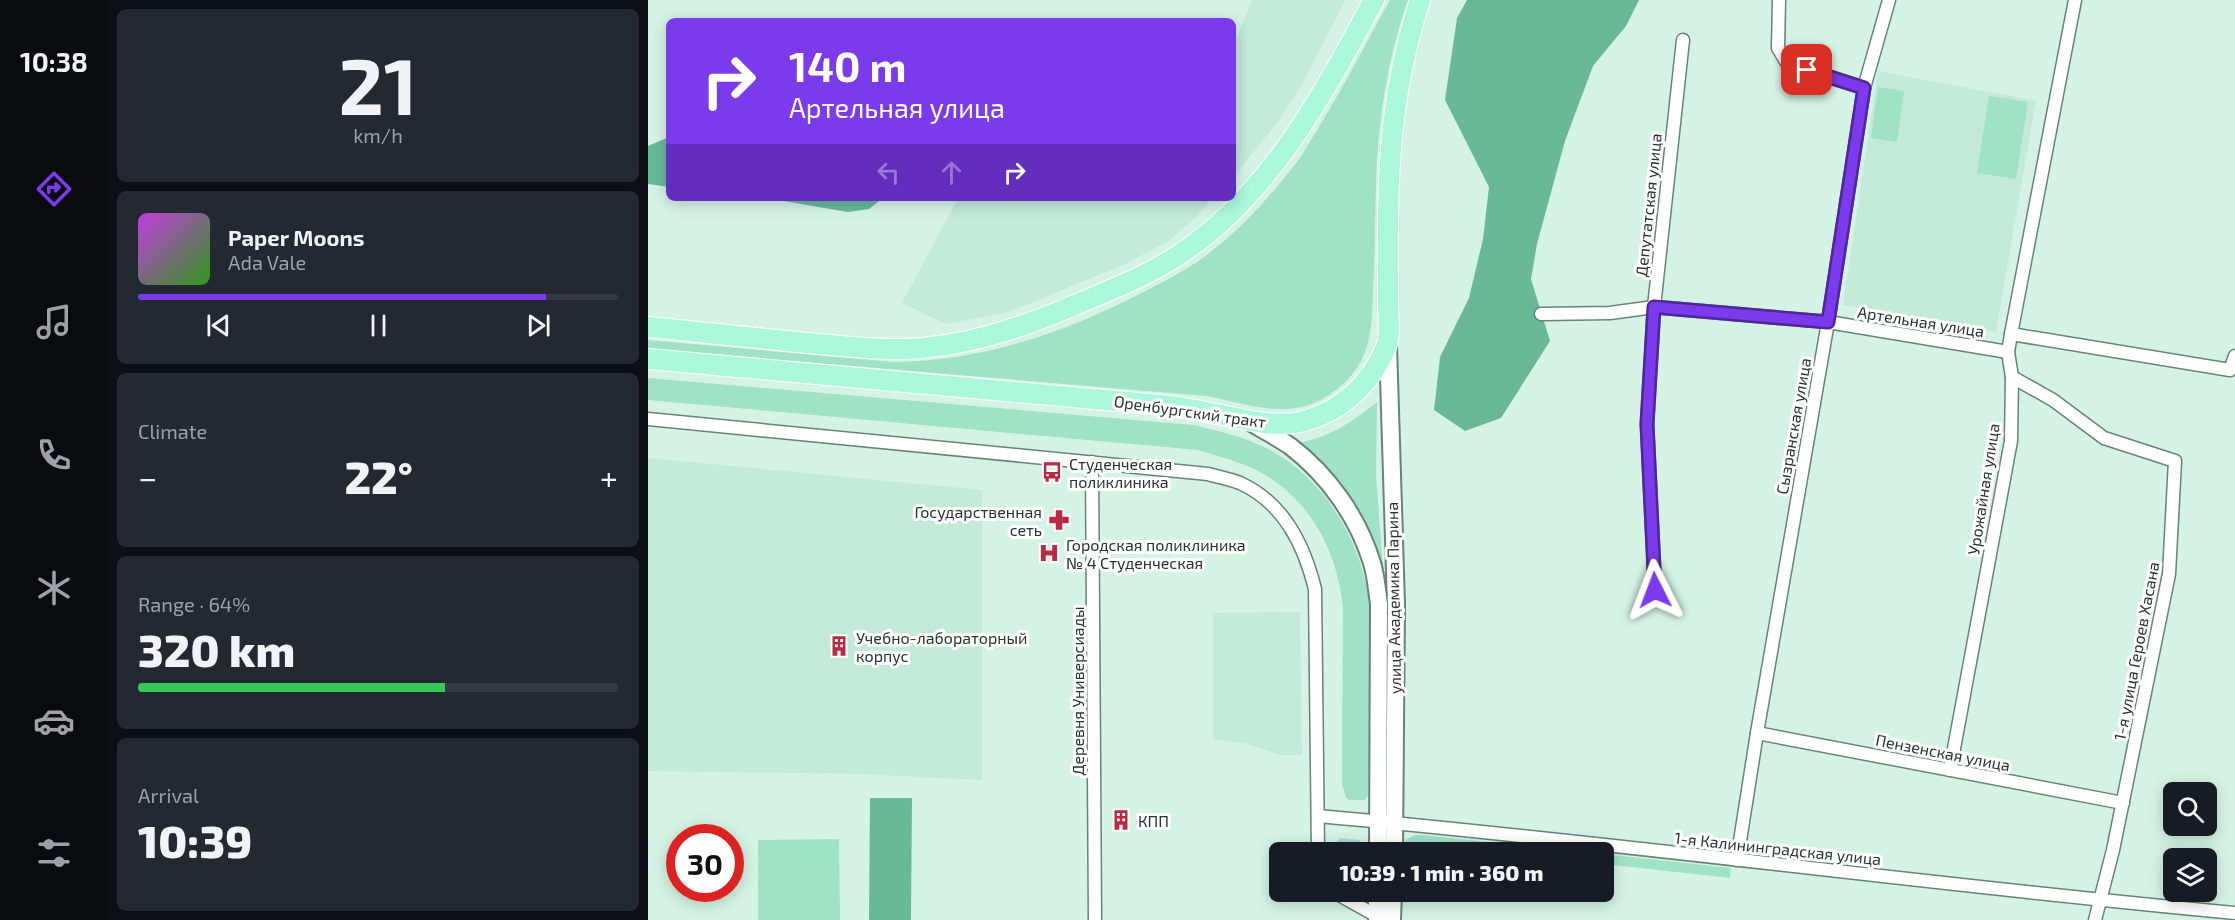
<!DOCTYPE html>
<meta charset="utf-8">
<style>
:root{--surface:#171b24;--page:#242831;--text:#f1f3f6;--muted:#9ea1a6;--line:#363941;--accent:#7c3aed}
body{margin:0;font-family:"Exo 2",sans-serif;background:var(--page);color:var(--text);height:100vh;display:flex;flex-direction:column;font-size:22px;white-space:nowrap}
*{box-sizing:border-box;margin:0}
p{font-size:20px;color:var(--muted)}
.icon{flex:none;width:33px;height:33px;fill:none;stroke:currentColor;stroke-width:2;stroke-linecap:round;stroke-linejoin:round}
.map{position:relative;flex:1;overflow:hidden}
.sheet{display:flex;flex-direction:column;gap:9px;padding:9px;background:#0d0f14;width:540px}
.sheet>*{flex:none}
.top-card{position:absolute;left:18px;top:18px;width:570px;height:183px;border-radius:9px;box-shadow:0 3px 15px #0003;background:#7c3aed;color:#fff;overflow:hidden}
.fabs{position:absolute;left:1515px;top:782px;display:grid;gap:12px}
.fabs a{display:grid;place-items:center;width:54px;height:54px;border-radius:9px;background:var(--surface);box-shadow:0 3px 15px #0003;font-size:30px}
.speed{position:absolute;left:18px;top:824px;display:flex;gap:12px;font-size:30px;font-weight:700;text-align:center}
.speed>*{display:grid;place-content:center;width:78px;height:78px;border-radius:50%;background:var(--surface);box-shadow:0 3px 15px #0003;line-height:1}
.speed .limit{border:9px solid #d22;background:#fff;color:#111}
.pin{position:absolute;display:grid;place-items:center;width:51px;height:51px;color:#fff;margin:-26px;border-radius:12px;box-shadow:0 3px 9px #0006}
.me{position:absolute;width:66px;margin:-33px;rotate:357deg;stroke-linejoin:round;filter:drop-shadow(0 0 4px #0008)}
.turn{display:flex;align-items:center;gap:21px;height:126px;padding:0 24px;font-size:27px}
.turn .icon{width:78px;height:78px;stroke-width:2.5}
.turn b{display:block;font-size:42px;line-height:51px}
.lanes{display:flex;align-items:center;height:57px;padding:0 24px;background:#0003;justify-content:center;gap:30px;direction:ltr}
.lanes .off{opacity:.35}
.big{font-size:45px;font-weight:800;line-height:1.1}
.sheet .tile{flex:1;display:flex;flex-direction:column;justify-content:center;gap:9px;min-width:0;padding:0 21px;border-radius:9px;background:var(--page)}
.sheet .dial{align-items:center;gap:0}
.dial b{font-size:78px;line-height:1}
.song{display:flex;align-items:center;gap:18px}
.cover{width:72px;height:72px;border-radius:9px;background:linear-gradient(135deg,hsl(290 70% 55%),hsl(110 70% 35%))}
.played{height:6px;border-radius:3px;background:linear-gradient(90deg,var(--accent) 85%,var(--line) 85%)}
.keys{display:flex;justify-content:space-around;direction:ltr}
.heat{display:flex;justify-content:space-between;align-items:center;font-size:33px;direction:ltr}
.charge{height:9px;border-radius:4px;background:linear-gradient(90deg,#34c759 64%,var(--line) 0)}
.trip{position:absolute;left:621px;top:842px;width:345px;height:60px;border-radius:9px;background:var(--surface);box-shadow:0 3px 15px #0003;font-weight:800;line-height:60px;text-align:center}
main{display:flex;flex:1;min-height:0}
.menu{display:flex;flex-direction:column;width:108px;justify-content:space-around;align-items:center;background:#090b0e;color:var(--muted)}
.menu .icon{width:42px;height:42px}
.menu .active{color:var(--accent)}
.menu b{font-size:27px;color:var(--text)}
.map>svg:first-child{display:block}
.built{fill:#c3e9d8}
.green{fill:#a0e2c5}
.forest{fill:#69b999}
.lines{fill:none;stroke-linecap:round;stroke-linejoin:round}
.minor-casing{stroke:#688377;stroke-width:15}
.secondary-casing{stroke:#688377;stroke-width:20}
.primary-casing{stroke:#fff;stroke-width:22}
.minor{stroke:#fff;stroke-width:12}
.secondary{stroke:#fff;stroke-width:16}
.primary{stroke:#aaf7da;stroke-width:20}
.route-casing{stroke:#51269a;stroke-width:15}
.route{stroke:#7c3aed;stroke-width:10}
.labels{text-anchor:middle;dominant-baseline:central;stroke-width:6;stroke-linejoin:round;paint-order:stroke}
.street-label{font-size:16px;fill:#28342f;stroke:#fff}
.poi-label{font-size:16px;fill:#28342f;stroke:#fff;text-anchor:start}
</style>
<main>
<nav class="menu">
<b>10:38</b>
<svg class="icon active" aria-label="directions" viewBox="0 0 24 24"><path d="M12 3l9 9-9 9-9-9zM9 14v-3h6M13 9l2 2-2 2"/></svg>
<svg class="icon" aria-label="music" viewBox="0 0 24 24"><path d="M9 18V5l10-2v13"/><circle cx="6" cy="18" r="3"/><circle cx="16" cy="16" r="3"/></svg>
<svg class="icon" aria-label="phone" viewBox="0 0 24 24"><path d="M5 4h4l2 5-3 2q2 4 5 5l2-3 5 2v4C11 20 4 13 5 4z"/></svg>
<svg class="icon" aria-label="climate" viewBox="0 0 24 24"><path d="M12 3v18M4 7l16 10M4 17L20 7"/></svg>
<svg class="icon" aria-label="car" viewBox="0 0 24 24"><path d="M5 17H2v-5l4-1 3-4h7l3 4 3 1v5h-3M9 17h6M6 11h13"/><circle cx="7" cy="17" r="2"/><circle cx="17" cy="17" r="2"/></svg>
<svg class="icon" aria-label="filters" viewBox="0 0 24 24"><path d="M4 7h16M4 17h16"/><circle cx="9" cy="7" r="2"/><circle cx="15" cy="17" r="2"/></svg>
</nav>
<section class="sheet">
<div class="tile dial"><b>21</b><p>km/h</p></div>
<div class="tile">
<div class="song"><i class="cover"></i><div><b>Paper Moons</b><p>Ada Vale</p></div></div>
<div class="played"></div>
<div class="keys"><svg class="icon" aria-label="previous" viewBox="0 0 24 24"><path d="M18 5L8 12l10 7zM5 5v14"/></svg><svg class="icon" aria-label="pause" viewBox="0 0 24 24"><path d="M8 5v14M16 5v14"/></svg><svg class="icon" aria-label="next" viewBox="0 0 24 24"><path d="M6 5l10 7-10 7zM19 5v14"/></svg></div>
</div>
<div class="tile"><p>Climate</p>
<div class="heat"><a>−</a><b class="big">22°</b><a>+</a></div>
</div>
<div class="tile"><p>Range · 64%</p><b class="big">320 km</b><div class="charge"></div></div>
<div class="tile"><p>Arrival</p><b class="big">10:39</b></div>
</section>
<div class="map">
<svg width="1587" height="920" viewBox="0 0 1587 920">
<rect width="100%" height="100%" fill="#d5f3e5"/>
<!-- built -->
<g class="built">
<path d="M604 0H697L656 81 629 123 585 177V47Z"/>
<path d="M1230 71 1388 101 1348 332 1195 305Z"/>
<path d="M310 198H565L547 218 519 242 477 264 361 312 298 324 254 303Z"/>
<path d="M0 458 334 490V780L212 774 0 771Z"/>
<path d="M652 612 654 755H632L600 744 565 739V613Z"/>
</g>
<!-- green -->
<g class="green">
<path d="M742 0H760C739 60 730 121 728 184 727 220 727 257 725 294 724 313 724 334 717 352 709 374 688 394 666 403 632 417 593 403 559 396L0 349V340L246 362C332 361 410 335 486 297 507 286 529 275 549 262 587 236 621 198 649 162 657 151 663 139 671 127 696 86 718 43 742 0Z"/>
<path d="M1230 87 1256 91 1249 142 1223 138Z"/>
<path d="M1341 96 1380 102 1368 179 1329 173Z"/>
<path d="M0 378 546 425C569 431 594 436 616 447 676 476 715 542 722 608 724 624 723 642 723 659 723 704 721 750 720 796L717 800H701L698 798 694 784 695 608C690 556 666 505 619 476 598 463 573 457 550 450L0 400Z"/>
<path d="M729 402 728 476 735 567C722 536 709 503 687 477 676 464 662 454 649 443 681 438 704 422 729 402Z"/>
<path d="M766 835H775L933 852H758V840Z"/>
<path d="M692 838 711 840 717 846 716 852H686V845Z"/>
<path d="M191 839 192 920H110V840Z"/>
<path d="M956 854 1083 868 1082 878 956 864Z"/>
</g>
<!-- forest -->
<g class="forest">
<path d="M819 0H991L978 26 945 66 917 141 889 244 883 279 902 341 853 418 817 431 786 410 792 357 821 298 835 239 841 187 797 100 809 18Z"/>
<path d="M21 137V187L0 184V146Z"/>
<path d="M118 198H235L221 209 200 212Z"/>
<path d="M222 798H264L263 920H221Z"/>
</g>
<g class="lines">
<!-- minor casing -->
<g class="minor-casing">
<g id="minor">
<path d="M1131 0 1130 48 1139 63 1216 88"/>
<path d="M893 314 962 313 1006 307 1180 322 1360 352"/>
<path d="M1363 334 1582 370 1587 356"/>
<path d="M1364 377 1405 400 1456 438 1527 461 1521 574 1465 850 1447 920"/>
<path d="M0 419 560 474C570 477 582 479 592 483 636 503 656 545 667 589L670 852"/>
<path d="M444 462 447 920"/>
<path d="M1007 590 999 424 1006 307 1035 40"/>
<path d="M1109 733 1475 803"/>
<path d="M1302 770 1363 441 1364 377 1360 352 1363 334 1427 0"/>
<path d="M670 816C976 843 1281 885 1587 913"/>
<path d="M1089 860 1109 733 1180 322 1216 88 1241 0"/>
<path d="M684 891 729 916"/>
</g>
</g>
<!-- secondary casing -->
<g class="secondary-casing">
<g id="secondary">
<path d="M740 345 748 604 746 852"/>
<path d="M602 422C615 430 629 437 642 446 680 475 710 517 724 563 728 576 729 591 731 604L730 852"/>
<path d="M729 920V891"/>
<path d="M744 920 745 891"/>
</g>
</g>
<!-- primary casing -->
<g class="primary-casing">
<g id="primary">
<path d="M0 327C50 332 99 337 149 342 185 345 221 350 257 349 317 347 373 328 427 305 462 290 497 277 529 256 621 197 676 93 726 0"/>
<path d="M0 359C167 373 334 388 502 404 522 405 543 409 563 413 592 418 623 428 652 422 692 413 723 384 738 347 743 335 740 316 740 302 740 263 739 223 741 183 743 121 753 59 772 0"/>
</g>
</g>
<!-- minor -->
<use href="#minor" class="minor"/>
<!-- secondary -->
<use href="#secondary" class="secondary"/>
<!-- primary -->
<use href="#primary" class="primary"/>
</g>
<g class="lines">
<!-- route casing -->
<g class="route-casing">
<path id="route" d="M1007 590 999 424 1006 307 1180 322 1216 88 1159 70"/>
</g>
<!-- route -->
<use href="#route" class="route"/>
</g>
<!-- icons -->
<defs>
<g id="bus-bare" transform="scale(1.62)"><path d="M-5-6H5V4H4V6H2V4H-2V6H-4V4H-5ZM-3.5-4V0h7V-4ZM-3.5 1.2v1.5H-2V1.2ZM2 1.2v1.5H3.5V1.2Z" fill="#bb2944" stroke="#fff" stroke-width="2.5" paint-order="stroke"/></g>
<g id="pharmacy-bare" transform="scale(1.62)"><path d="M-2-6h4v4h4v4h-4v4h-4v-4h-4v-4h4Z" fill="#bb2944" stroke="#fff" stroke-width="2.5" paint-order="stroke"/></g>
<g id="hospital-bare" transform="scale(1.62)"><path d="M-5-5h3v3.5h4V-5h3V5h-3V1.5h-4V5h-3Z" fill="#bb2944" stroke="#fff" stroke-width="2.5" paint-order="stroke"/></g>
<g id="building-bare" transform="scale(1.62)"><path d="M-4-6H4V6H1V3H-1V6H-4ZM-2.5-4.3h1.7v1.8h-1.7ZM.8-4.3h1.7v1.8H.8ZM-2.5-1h1.7V.8h-1.7ZM.8-1h1.7V.8H.8Z" fill="#bb2944" stroke="#fff" stroke-width="2.5" paint-order="stroke"/></g>
</defs>
<g fill-rule="evenodd">
<use href="#bus-bare" x="404" y="472"/>
<use href="#pharmacy-bare" x="411" y="520"/>
<use href="#hospital-bare" x="401" y="553"/>
<use href="#building-bare" x="191" y="646"/>
<use href="#building-bare" x="473" y="820"/>
</g>
<g class="labels">
<!-- street labels -->
<g class="street-label">
<text transform="translate(1000 205) rotate(-84)">Депутатская улица</text>
<text transform="translate(1273 321) rotate(9)">Артельная улица</text>
<text transform="translate(542 411) rotate(8)">Оренбургский тракт</text>
<text transform="translate(1145 426) rotate(-80)">Сызранская улица</text>
<text transform="translate(1335 489) rotate(-81)">Урожайная улица</text>
<text transform="translate(745 598) rotate(-91)">улица Академика Парина</text>
<text transform="translate(1488 651) rotate(-79)">1-я улица Героев Хасана</text>
<text transform="translate(429 691) rotate(-90)">Деревня Универсиады</text>
<text transform="translate(1295 752) rotate(11)">Пензенская улица</text>
<text transform="translate(1130 848) rotate(6)">1-я Калининградская улица</text>
</g>
<!-- poi labels -->
<g class="poi-label">
<text x="421" y="463">Студенческая<tspan x="421" dy="18">поликлиника</tspan></text>
<text x="394" y="511" text-anchor="end">Государственная<tspan x="394" dy="18">сеть</tspan></text>
<text x="418" y="544">Городская поликлиника<tspan x="418" dy="18">№ 4 Студенческая</tspan></text>
<text x="208" y="637">Учебно-лабораторный<tspan x="208" dy="18">корпус</tspan></text>
<text x="490" y="820">КПП</text>
</g>
</g>
</svg>
<div class="fabs">
<a><svg class="icon" aria-label="search" viewBox="0 0 24 24"><circle cx="10" cy="10" r="6"/><path d="M15 15l6 6"/></svg></a>
<a><svg class="icon" aria-label="layers" viewBox="0 0 24 24"><path d="M12 4l9 5-9 5-9-5zM3 14l9 5 9-5"/></svg></a>
</div>
<div class="speed"><div class="limit">30</div></div>
<div class="pin" style="left:1159px;top:70px;background:#d93025"><svg class="icon" aria-label="arrive" viewBox="0 0 24 24"><path d="M6 21V4h12l-3 4 3 4H6"/></svg></div>
<svg class="me" style="left:1007px;top:590px" viewBox="-20 -20 40 40"><path d="M0-17L14 15 0 8-14 15z" fill="#7c3aed" stroke="#fff" stroke-width="4"/></svg>
<div class="trip">10:39 · 1 min · 360 m</div>
<div class="top-card">
<div class="turn"><svg class="icon" aria-label="right" viewBox="0 0 24 24"><path d="M7 20v-9h11M14 6l5 5-5 5"/></svg><div><b>140 m</b>Артельная улица</div></div>
<div class="lanes"><svg class="icon off" aria-label="left" viewBox="0 0 24 24"><path d="M17 20v-9H6M10 6l-5 5 5 5"/></svg><svg class="icon off" aria-label="ahead" viewBox="0 0 24 24"><path d="M12 20V5M6 11l6-6 6 6"/></svg><svg class="icon" aria-label="right" viewBox="0 0 24 24"><path d="M7 20v-9h11M14 6l5 5-5 5"/></svg></div>
</div>
</div>
</main>
